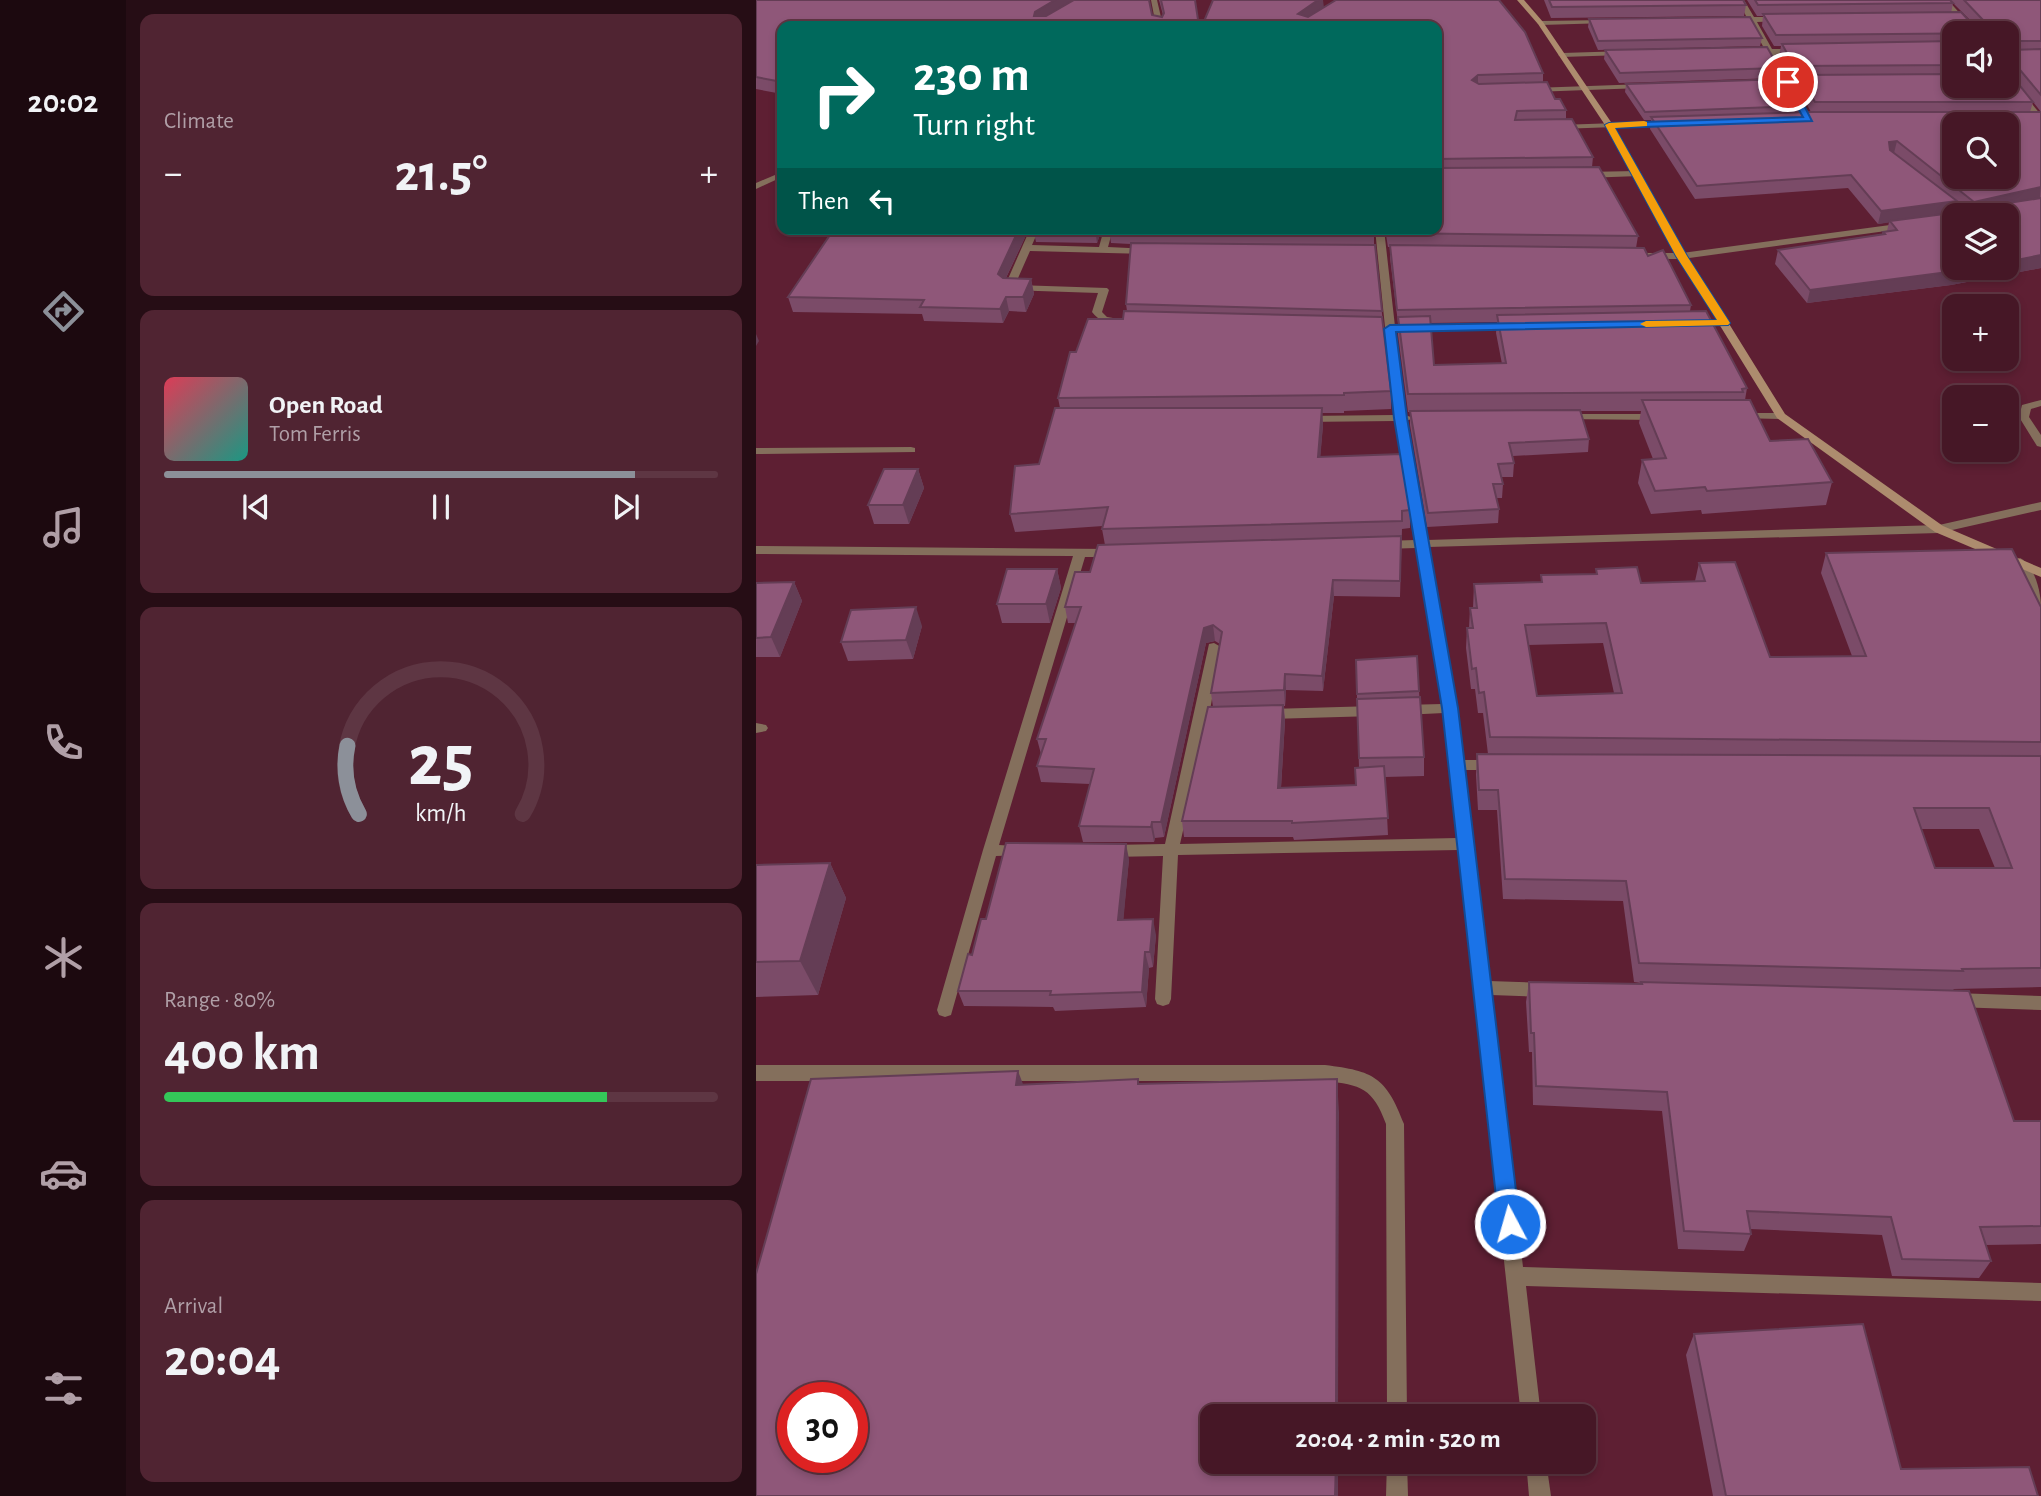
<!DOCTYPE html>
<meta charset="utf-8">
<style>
:root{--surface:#461726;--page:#502432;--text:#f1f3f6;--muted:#b09fa7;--line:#5e3643;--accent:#8c9099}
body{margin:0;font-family:"Alegreya Sans",sans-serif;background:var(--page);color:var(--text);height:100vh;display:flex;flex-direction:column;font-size:26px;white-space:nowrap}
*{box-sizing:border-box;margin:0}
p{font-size:23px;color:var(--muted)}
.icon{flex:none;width:38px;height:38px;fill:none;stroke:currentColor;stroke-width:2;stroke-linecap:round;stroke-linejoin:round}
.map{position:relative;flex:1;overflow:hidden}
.details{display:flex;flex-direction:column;gap:14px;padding:14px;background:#260d15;width:630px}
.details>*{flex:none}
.top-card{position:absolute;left:21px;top:21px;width:665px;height:214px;border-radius:14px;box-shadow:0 4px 10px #0003,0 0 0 2px var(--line);background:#00695c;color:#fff;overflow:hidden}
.fabs{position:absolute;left:1186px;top:21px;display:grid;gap:14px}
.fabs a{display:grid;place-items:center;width:77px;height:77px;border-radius:14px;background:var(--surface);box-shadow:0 4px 10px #0003,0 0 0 2px var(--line);font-size:35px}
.speed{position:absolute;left:21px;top:1382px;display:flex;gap:14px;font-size:35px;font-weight:700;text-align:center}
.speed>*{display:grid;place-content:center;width:91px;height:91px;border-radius:50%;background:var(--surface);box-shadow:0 4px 10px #0003,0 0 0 2px var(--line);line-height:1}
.speed .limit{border:10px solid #d22;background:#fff;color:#111}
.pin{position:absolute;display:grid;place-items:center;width:60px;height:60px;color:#fff;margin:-30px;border:4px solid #fff;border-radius:50%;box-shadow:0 2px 7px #0007}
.me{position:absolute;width:77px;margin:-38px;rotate:354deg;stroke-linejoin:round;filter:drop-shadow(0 0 5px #0008)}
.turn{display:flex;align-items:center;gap:24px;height:147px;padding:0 21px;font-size:32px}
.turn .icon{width:91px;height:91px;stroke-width:2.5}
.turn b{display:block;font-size:49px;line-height:60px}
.then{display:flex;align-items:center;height:66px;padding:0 21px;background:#0003;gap:14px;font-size:26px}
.big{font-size:52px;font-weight:700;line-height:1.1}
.details .tile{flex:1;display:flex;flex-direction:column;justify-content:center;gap:10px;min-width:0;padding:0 24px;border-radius:14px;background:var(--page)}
.details .dial{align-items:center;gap:0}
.dial svg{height:182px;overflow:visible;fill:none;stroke:var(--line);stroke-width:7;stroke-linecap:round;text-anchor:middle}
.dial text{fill:var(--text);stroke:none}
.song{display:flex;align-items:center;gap:21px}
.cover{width:84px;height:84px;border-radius:10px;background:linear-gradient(135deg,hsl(350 70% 55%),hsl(170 70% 35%))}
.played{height:7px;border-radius:4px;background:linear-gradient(90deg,var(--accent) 85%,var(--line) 85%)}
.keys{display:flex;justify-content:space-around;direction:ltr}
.heat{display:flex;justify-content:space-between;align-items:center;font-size:38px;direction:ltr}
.charge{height:10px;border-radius:5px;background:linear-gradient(90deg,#34c759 80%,var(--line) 0)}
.trip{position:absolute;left:444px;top:1404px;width:396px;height:70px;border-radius:14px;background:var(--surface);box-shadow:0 4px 10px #0003,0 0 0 2px var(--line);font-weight:700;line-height:70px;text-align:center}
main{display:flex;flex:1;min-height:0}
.tab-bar{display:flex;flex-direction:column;width:126px;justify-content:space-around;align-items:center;background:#1c090f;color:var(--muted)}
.tab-bar .icon{width:49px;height:49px}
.tab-bar .selected{color:var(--accent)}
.tab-bar b{font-size:32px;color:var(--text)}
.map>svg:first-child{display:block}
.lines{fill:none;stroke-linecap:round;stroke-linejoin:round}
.lane{fill:#846f5c;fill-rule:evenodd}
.street{fill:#846f5c;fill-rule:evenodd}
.secondary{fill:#ad8c6e;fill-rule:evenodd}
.wall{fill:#7b4b68;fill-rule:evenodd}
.shaded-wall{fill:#643d55}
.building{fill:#8f5779;stroke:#643d55;stroke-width:2;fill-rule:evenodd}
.route{fill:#1a73e8;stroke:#114b97;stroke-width:2}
.slow{fill:#f59e0b}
</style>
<main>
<nav class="tab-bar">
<b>20:02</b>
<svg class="icon selected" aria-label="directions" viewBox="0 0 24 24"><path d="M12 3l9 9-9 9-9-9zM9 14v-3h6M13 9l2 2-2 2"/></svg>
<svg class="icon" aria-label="music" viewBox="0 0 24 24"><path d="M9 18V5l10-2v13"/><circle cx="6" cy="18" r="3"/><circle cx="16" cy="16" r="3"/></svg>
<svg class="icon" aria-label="phone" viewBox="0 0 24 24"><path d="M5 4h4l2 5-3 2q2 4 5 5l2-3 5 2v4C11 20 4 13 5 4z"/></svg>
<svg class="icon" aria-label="climate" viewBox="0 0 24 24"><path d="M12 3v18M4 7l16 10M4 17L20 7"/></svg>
<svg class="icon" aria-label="car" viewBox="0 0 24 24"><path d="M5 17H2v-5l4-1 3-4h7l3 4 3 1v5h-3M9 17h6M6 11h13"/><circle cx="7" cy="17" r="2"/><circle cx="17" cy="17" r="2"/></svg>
<svg class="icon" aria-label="filters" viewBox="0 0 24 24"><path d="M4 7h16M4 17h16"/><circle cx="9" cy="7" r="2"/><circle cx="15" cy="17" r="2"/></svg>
</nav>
<section class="details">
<div class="tile"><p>Climate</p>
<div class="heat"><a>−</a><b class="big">21.5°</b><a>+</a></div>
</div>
<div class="tile">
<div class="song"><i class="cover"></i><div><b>Open Road</b><p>Tom Ferris</p></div></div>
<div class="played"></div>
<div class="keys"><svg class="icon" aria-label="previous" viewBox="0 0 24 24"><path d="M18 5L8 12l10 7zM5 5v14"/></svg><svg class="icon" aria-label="pause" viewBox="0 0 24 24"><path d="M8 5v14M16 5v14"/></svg><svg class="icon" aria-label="next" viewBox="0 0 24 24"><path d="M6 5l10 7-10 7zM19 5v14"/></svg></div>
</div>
<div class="tile dial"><svg viewBox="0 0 100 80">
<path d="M14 69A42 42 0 1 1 86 69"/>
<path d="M14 69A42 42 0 0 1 9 39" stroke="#8c9099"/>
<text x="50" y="56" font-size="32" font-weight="700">25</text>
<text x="50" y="72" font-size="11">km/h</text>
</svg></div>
<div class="tile"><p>Range · 80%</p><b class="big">400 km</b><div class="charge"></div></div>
<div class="tile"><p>Arrival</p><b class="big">20:04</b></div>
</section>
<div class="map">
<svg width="1285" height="1496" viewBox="0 0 1285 1496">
<rect width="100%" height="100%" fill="#5e1f33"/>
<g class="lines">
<!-- lane -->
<g class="lane">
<path d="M1285 400V406L1275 409 1273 417 1285 435V447L1281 446 1263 417 1266 405Z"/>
<path d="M1285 502V510L1183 533 1177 529 1183 525Z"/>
</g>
<!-- street -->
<g class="street">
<path d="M395 0H401L407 26H400Z"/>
<path d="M982 0H988L998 17H1025L1028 19 1025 21 1001 22 1016 49H1042L1046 51 1042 53 1019 54 1034 80H1061L1065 82 1061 84 1037 85 1056 119 1055 121H1049L1029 85H1015L1011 83 1027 80 1012 54H996L992 52 1009 50 994 22H979L975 20 991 18Z"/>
<path d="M1185 0H1192L1221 33H1214Z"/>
<path d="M850 20 852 23 785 25 781 23 785 21Z"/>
<path d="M870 51 871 53 867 55 806 57 802 55 806 53Z"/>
<path d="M1251 73 1285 115V121H1281L1251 81Z"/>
<path d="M889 84V88H886L777 92 773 90 777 88Z"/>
<path d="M916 121 917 123 913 125 804 129 800 127 804 125Z"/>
<path d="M880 171 883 172V176L829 178 825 175 829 172Z"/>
<path d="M26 172V177L0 189V183Z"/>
<path d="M1184 194 1187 195 1212 215H1203L1181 199 1180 197Z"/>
<path d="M1149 223 1152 224V228L926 259H874L869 256 874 253H926Z"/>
<path d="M274 229H283L276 245 343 247 348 229H357L352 247 394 249 396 251 391 254 274 251 259 285 351 288 353 290 346 312 351 317 369 320V324C355 326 344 322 336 312L342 293 250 290 248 288Z"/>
<path d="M619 229H628L649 415 658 418 650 421 671 540 1183 525 1189 529 1183 533 672 547 701 708 707 760H738L745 765 738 770H708L733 981 790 983 796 985 798 990 796 995 790 997 735 995 767 1267 1285 1283V1301L770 1286 785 1416H765L703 850 422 855 415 999 413 1004 407 1006 401 1004 399 999 407 856 354 857 349 855 347 851 349 847 354 845 409 844 453 644 458 643 465 647 453 716 424 844 701 838 688 713 647 715 640 710 647 705 686 704 660 548 628 549 622 545 628 541 659 540 639 421 547 422 542 419 547 416 638 415Z"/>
<path d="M757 323 761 324V328L658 331 653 328 658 325Z"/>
<path d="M985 413H1025L1030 416 1025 419 981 418 980 416Z"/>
<path d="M810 414H902L907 417 902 420 806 419 805 417Z"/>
<path d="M155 447 159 448V452L0 454V448Z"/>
<path d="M0 546 355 549 361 553 355 557H329L243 845 273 847 275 851 273 855 240 856 195 1015 189 1017 183 1015 181 1010 227 850 317 556 0 554Z"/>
<path d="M1264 558C1279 566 1285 592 1285 608L1279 604 1258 562Z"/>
<path d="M619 706 626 711 619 716 510 719 503 714 510 709Z"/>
<path d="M0 723 10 725 12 728 10 731 0 733Z"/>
<path d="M1199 993 1285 996V1010L1199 1007 1193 1005 1191 1000 1193 995Z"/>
<path d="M0 1065H569C618 1071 630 1077 648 1124L651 1416H631L630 1124C617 1088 605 1085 569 1081H0Z"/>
<path d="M631 1461H651L652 1496H630Z"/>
<path d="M770 1461H790L795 1496H773Z"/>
</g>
<!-- secondary -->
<path class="secondary" d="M761 0H768L787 22 857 125 931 256 1029 414 1187 526 1285 568V577L1179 532 1021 418 921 256 849 125 782 24Z"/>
</g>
<!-- wall -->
<g class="wall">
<path d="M0 0 396 15 406 17 407 15 403 0H439L443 26H26V94L0 89Z"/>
<path d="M788 0H987L990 5 988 16 795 18Z"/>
<path d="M991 0H1194L1197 3 1195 13 1217 23 1194 0H1285V268L1195 285 1051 303 1019 264 1022 250 1126 234 1127 232 1131 231 1133 222 1122 224 1092 188 939 199 894 129 895 120H888L869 92 870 84 1044 106 1043 112H1055L1041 87 1042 77H1036L1023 56 1025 46H1018L1006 26 1007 16H1001ZM1199 33H1251L1199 86ZM1270 93 1285 112H1274L1277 102ZM1200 203 1205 207 1203 212H1197Z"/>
<path d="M568 7 787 73V82L799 99 810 110V119L837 157 836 167 882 236 880 248 892 256 935 305 934 311 991 388 989 400 1014 441 1076 482 1070 505 946 514 945 510 895 514 882 483 886 460 897 459 883 423 885 411H824L833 439 832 452 757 456 758 463 757 477H745L747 484 746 498H740L743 509 742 523 671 527 654 425V412H652L642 335V323L634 258V247H632L629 229H681ZM741 322 740 333 746 364 678 365 675 323Z"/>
<path d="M833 19 1006 38 1004 46 842 50 832 27Z"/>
<path d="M849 50 1023 68 1022 78 863 83 848 59Z"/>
<path d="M73 229H273L250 278 275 279 278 294 270 312 253 311 247 323 168 321 166 314 37 312 32 297 75 234Z"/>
<path d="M277 229H346L341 243 280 242Z"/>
<path d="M618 229V245L635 391V409L588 411V413H566L567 425 564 457 654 510V528L646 529 644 597 578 596 567 691 530 690 529 706H528L529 721 525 788 599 785 603 768 600 660 663 691 668 757V776L629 777 632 835 538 840 537 837H428L426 821 457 707 455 693 464 644 459 641 450 643 408 837 399 838 398 842H327L323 826 334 784 285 782 281 766 285 754 281 739 320 623H312L309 607 334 572 349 545 346 529 347 526 259 532 254 514 283 464 304 408 302 398 320 352 367 319 371 311 370 304 375 244 355 243 353 230Z"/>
<path d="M162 469 168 488 153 524H118L112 505Z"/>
<path d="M1070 553 1285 607V988V987L1198 989 1197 990 1258 1121H1285V1244L1229 1245 1235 1261 1223 1278 1136 1276 1126 1235 994 1229 995 1234 988 1251 922 1249 906 1111 777 1105 776 1052H773L770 1002 773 982 885 984V983L878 982 867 901 747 899 741 810H722L720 775 721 754H732L727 713H722L719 689H715L710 648 711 628H713L714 608H717L718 584 785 582V575L840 574V569L885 583 939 581 943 563 1014 657 1096 656 1065 573ZM847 643 858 693 781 696 772 645ZM1165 829H1223L1239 868H1179Z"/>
<path d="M301 569 305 588 294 623H246L241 604Z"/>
<path d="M38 582 46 601 24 657H0V583Z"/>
<path d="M166 626 157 659 92 661 85 642Z"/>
<path d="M373 859 367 920 400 935 397 967 393 968 390 1007 299 1011 297 1007 208 1006 202 991 230 919Z"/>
<path d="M74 863 90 898 62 995 0 997V865Z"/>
<path d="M938 1334 1145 1469 1282 1496H957L930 1355Z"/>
</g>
<!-- shaded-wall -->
<g class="shaded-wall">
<path d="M299 0H322L281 24 278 16 279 12Z"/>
<path d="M562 0H567L568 8 542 26V14Z"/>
<path d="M722 75V87L716 80Z"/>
<path d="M1141 141 1138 153 1130 154 1133 142Z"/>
<path d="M1285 187 1284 198 1215 215 1218 202Z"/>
<path d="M1201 201 1197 214 1122 224 1125 211Z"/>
<path d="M263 229H273L245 288 242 274Z"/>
<path d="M339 229H346L341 243Z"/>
<path d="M1285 255V268L1195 285 1051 303 1054 290 1218 268H1251V262Z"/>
<path d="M275 279 278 294 270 312 267 297Z"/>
<path d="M250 297 253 311 247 323 244 309Z"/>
<path d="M0 334 3 341 0 346Z"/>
<path d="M566 408 567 425 563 474 562 457Z"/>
<path d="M162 469 168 488 153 524 147 505Z"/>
<path d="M301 569 305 588 294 623 290 604Z"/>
<path d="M577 580 578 596 567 691 566 676Z"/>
<path d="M38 582 46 601 24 657 15 637Z"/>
<path d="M160 607 166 626 157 659 150 640Z"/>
<path d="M457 625 459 641 450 643 408 837 405 822 448 628Z"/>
<path d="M529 674 530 690 529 706 528 690Z"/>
<path d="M527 705 529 721 524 804 522 788Z"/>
<path d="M396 822 399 838 398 842 395 827Z"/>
<path d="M370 844 373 859 366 936 362 920Z"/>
<path d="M74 863 90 898 62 995 44 961Z"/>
<path d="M397 919 400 935 397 967 394 952Z"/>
<path d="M389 952 393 968 390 1007 386 992Z"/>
<path d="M262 1071 275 1105 260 1085Z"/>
<path d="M581 1079 583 1112 582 1416H580Z"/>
<path d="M580 1461H582V1496H579Z"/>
</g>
<!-- building -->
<g class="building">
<path d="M0 0H299L279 12 278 16H290L318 0H393L396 15 406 17 408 13 405 0H439L443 26H26V82L0 77Z"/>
<path d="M457 0H562L542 14 552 17 580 0H743L769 32 787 73 722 75 716 80 723 84 791 82 799 99H804L810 110 761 111 759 120 816 119 837 157 681 159V161V26H446Z"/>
<path d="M793 0H987L990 5 796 7Z"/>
<path d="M999 0H1194L1197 3 1002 5Z"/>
<path d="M1208 0H1285V41H1254L1252 44 1254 50 1285 49V95L1255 59 1252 61V71L1277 102H1059L1043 75 1199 74V86H1251V33L1020 35 1007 14 1205 12 1215 23 1227 24V20Z"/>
<path d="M994 17 1006 38 842 41 833 19Z"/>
<path d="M1199 41V65L1038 66 1026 44Z"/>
<path d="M1011 47 1023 68 864 73 849 50Z"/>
<path d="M1029 79 1044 106 889 112 870 84Z"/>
<path d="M1055 112H1285V187L1218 202 1141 141 1133 142 1134 150 1201 201 1125 211 1095 175 941 186 895 117ZM1199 124H1251V177H1199Z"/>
<path d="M843 167 882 236 632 233 631 229H681V168Z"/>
<path d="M1285 198V255L1251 262V215H1199V268H1218L1200 271 1054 290 1022 250 1129 234 1127 232 1141 230 1134 221 1203 212 1205 204 1239 205Z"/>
<path d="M78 229H263L242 274 247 278 275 279 267 297H250L244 309 164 307 168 300 32 297Z"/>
<path d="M618 229V233L353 230V229Z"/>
<path d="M375 243 619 245 626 311 370 304Z"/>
<path d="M634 245 888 248 892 256 907 250 935 305 641 310Z"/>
<path d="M368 311 626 317 635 391 588 393V395L302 398 314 352H320L332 319H367Z"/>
<path d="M950 311 991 388 986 389 987 392 652 394 642 317 674 316 678 365 750 363 741 315Z"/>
<path d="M886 400H994L1014 441 1052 439 1076 482 951 491 949 487 899 491 886 460 910 458Z"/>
<path d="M299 408H566L562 457 645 454 654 510 646 511V521L346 529 352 507 254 514 259 466 283 464Z"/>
<path d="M824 410 833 439 753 443 758 463 742 464 747 484H737L743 509 672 513 654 411Z"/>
<path d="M128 469H162L147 505H112Z"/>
<path d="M645 536 644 581 577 580 566 676 529 674 528 690 455 693 466 632 457 625 448 628 405 822H396L395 827 323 826 338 769 281 766 290 739H281L325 607H309L319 572H334L342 545Z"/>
<path d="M1256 549 1285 607V742L734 737 728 692 723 693 720 668 716 669 711 628H717L714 608H721L718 584 786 582 785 575 841 574 840 569 881 567 885 583 949 581 943 563 979 562 1014 657 1110 656 1070 553ZM850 623 866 693 781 696 769 625Z"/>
<path d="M251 569H301L290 604H241Z"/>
<path d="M38 582 15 637 0 638V583Z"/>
<path d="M160 607 150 640 85 642 95 610Z"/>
<path d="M661 656 663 691 601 694 600 660Z"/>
<path d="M664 697 668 757 603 758 601 699Z"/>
<path d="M527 705 522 788 600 785 599 768 628 766 632 818 536 823V821H426L452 707Z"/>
<path d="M721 754 1285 756V968L1206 969 1207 971 883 963 870 881 749 879 742 790H723ZM1158 808H1233L1256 868H1179Z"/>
<path d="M250 843 370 844 362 920 397 919 394 952H389L386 992 294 995 295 991H202L212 954 216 955 225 919H230Z"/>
<path d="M74 863 44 961 0 962V865Z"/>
<path d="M773 982 886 984 885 982 1213 991 1258 1121H1285V1226L1224 1227 1235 1261 1146 1259 1135 1217 991 1211 995 1234 928 1231 911 1092 780 1086 778 1033H775Z"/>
<path d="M262 1071 260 1085 382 1079V1084L581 1079 580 1416H457V1461H580L579 1496H0V1274L55 1079ZM37 1398H96V1458H37Z"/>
<path d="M1107 1324 1145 1469 1273 1467 1282 1496H970L938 1334Z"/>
</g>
<!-- route -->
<path class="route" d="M1032 80 1036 82 1056 121 859 128 931 256 974 323 972 325 640 332 651 418 702 708 764 1224 761 1231 754 1234 746 1231 743 1224 686 708 638 418 628 329 634 325 961 320 920 256 849 125 853 123 1047 117 1027 82Z"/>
<!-- slow -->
<path class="slow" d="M888 121 891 122V126L859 128 931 256 974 323 972 325 890 327 884 324 890 321 961 320 920 256 849 125 853 123Z"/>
</svg>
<div class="fabs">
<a><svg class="icon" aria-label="sound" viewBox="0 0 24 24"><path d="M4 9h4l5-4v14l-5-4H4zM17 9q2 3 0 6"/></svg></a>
<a><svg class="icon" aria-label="search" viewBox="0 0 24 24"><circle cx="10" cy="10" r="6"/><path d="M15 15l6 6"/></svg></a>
<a><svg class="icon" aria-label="layers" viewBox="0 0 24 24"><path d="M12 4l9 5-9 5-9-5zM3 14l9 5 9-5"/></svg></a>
<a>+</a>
<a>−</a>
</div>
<div class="speed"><div class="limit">30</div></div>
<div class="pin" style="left:1032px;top:82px;background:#d93025"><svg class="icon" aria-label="arrive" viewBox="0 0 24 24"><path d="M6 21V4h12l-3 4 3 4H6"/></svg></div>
<svg class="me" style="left:754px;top:1224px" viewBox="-20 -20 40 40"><circle r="17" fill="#1a73e8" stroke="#fff" stroke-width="3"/><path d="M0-11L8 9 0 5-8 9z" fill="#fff"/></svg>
<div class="trip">20:04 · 2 min · 520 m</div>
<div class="top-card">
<div class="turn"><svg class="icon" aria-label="right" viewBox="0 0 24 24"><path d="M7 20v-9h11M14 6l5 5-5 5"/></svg><div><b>230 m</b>Turn right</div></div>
<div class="then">Then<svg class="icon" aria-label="left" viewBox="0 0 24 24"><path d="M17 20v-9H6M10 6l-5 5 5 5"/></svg></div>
</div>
</div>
</main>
